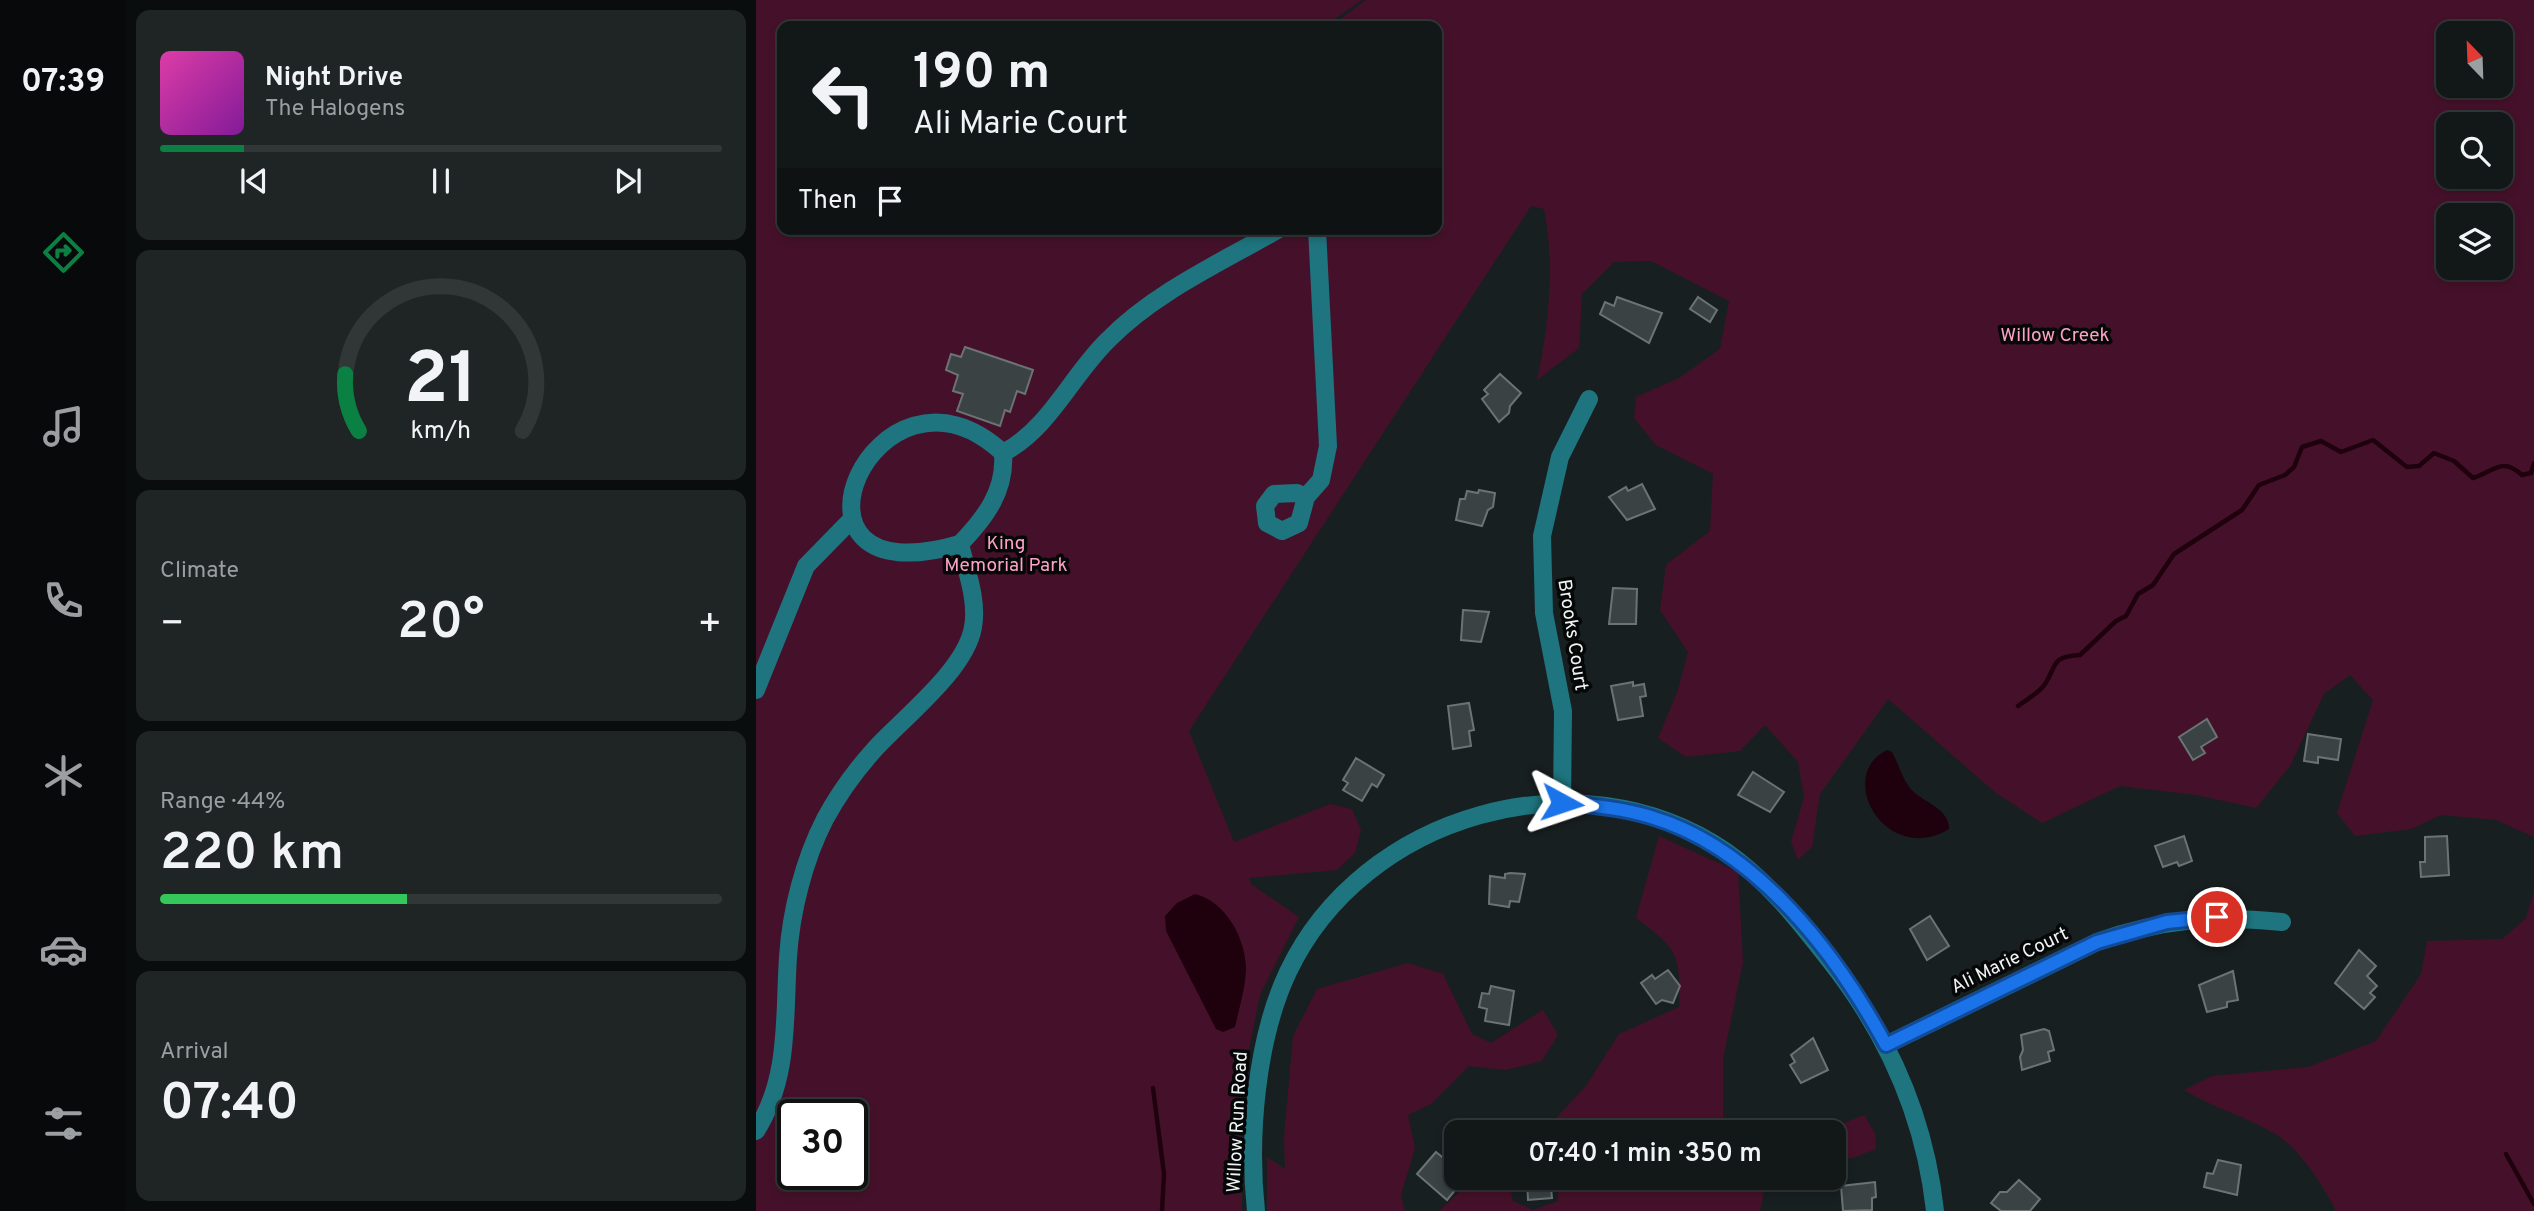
<!DOCTYPE html>
<meta charset="utf-8">
<style>
:root{--surface:#121718;--page:#1f2425;--text:#f1f3f6;--muted:#9c9fa2;--line:#313637;--accent:#0b8043}
body{margin:0;font-family:Overpass,sans-serif;background:var(--page);color:var(--text);height:100vh;display:flex;flex-direction:column;font-size:26px;white-space:nowrap}
*{box-sizing:border-box;margin:0}
p{font-size:23px;color:var(--muted)}
.icon{flex:none;width:38px;height:38px;fill:none;stroke:currentColor;stroke-width:2;stroke-linecap:round;stroke-linejoin:round}
.map{position:relative;flex:1;overflow:hidden}
.panel{display:flex;flex-direction:column;gap:10px;padding:10px;background:#0a0d0d;width:630px}
.panel>*{flex:none}
.top-card{position:absolute;left:21px;top:21px;width:665px;height:214px;border-radius:14px;box-shadow:0 4px 10px #0003,0 0 0 2px var(--line);background:#121718;color:var(--text);overflow:hidden}
.needle{width:46px;rotate:337deg}
.tools{position:absolute;left:1680px;top:21px;display:grid;gap:14px}
.tools a{display:grid;place-items:center;width:77px;height:77px;border-radius:14px;background:var(--surface);box-shadow:0 4px 10px #0003,0 0 0 2px var(--line);font-size:35px}
.speed{position:absolute;left:21px;top:1099px;display:flex;gap:14px;font-size:35px;font-weight:700;text-align:center}
.speed>*{display:grid;place-content:center;width:91px;height:91px;border-radius:50%;background:var(--surface);box-shadow:0 4px 10px #0003,0 0 0 2px var(--line);line-height:1}
.speed .limit{border:4px solid #111;border-radius:10px;background:#fff;color:#111}
.pin{position:absolute;display:grid;place-items:center;width:60px;height:60px;color:#fff;margin:-30px;border:4px solid #fff;border-radius:50%;box-shadow:0 2px 7px #0007}
.me{position:absolute;width:77px;margin:-38px;rotate:95deg;stroke-linejoin:round;filter:drop-shadow(0 0 5px #0008)}
.turn{display:flex;align-items:center;gap:24px;height:147px;padding:0 21px;font-size:32px}
.turn .icon{width:91px;height:91px;stroke-width:2.5}
.turn b{display:block;font-size:49px;line-height:60px}
.then{display:flex;align-items:center;height:66px;padding:0 21px;background:#0003;gap:14px;font-size:26px}
.big{font-size:52px;font-weight:600;line-height:1.1}
.panel .tile{flex:1;display:flex;flex-direction:column;justify-content:center;gap:10px;min-width:0;padding:0 24px;border-radius:14px;background:var(--page)}
.panel .dial{align-items:center;gap:0}
.dial svg{height:182px;overflow:visible;fill:none;stroke:var(--line);stroke-width:7;stroke-linecap:round;text-anchor:middle}
.dial text{fill:var(--text);stroke:none}
.song{display:flex;align-items:center;gap:21px}
.cover{width:84px;height:84px;border-radius:10px;background:linear-gradient(135deg,hsl(320 70% 55%),hsl(290 70% 35%))}
.played{height:7px;border-radius:4px;background:linear-gradient(90deg,var(--accent) 15%,var(--line) 15%)}
.keys{display:flex;justify-content:space-around;direction:ltr}
.heat{display:flex;justify-content:space-between;align-items:center;font-size:38px;direction:ltr}
.charge{height:10px;border-radius:5px;background:linear-gradient(90deg,#34c759 44%,var(--line) 0)}
.trip{position:absolute;left:688px;top:1120px;width:402px;height:70px;border-radius:14px;background:var(--surface);box-shadow:0 4px 10px #0003,0 0 0 2px var(--line);font-weight:600;line-height:70px;text-align:center}
main{display:flex;flex:1;min-height:0}
.tab-bar{display:flex;flex-direction:column;width:126px;justify-content:space-around;align-items:center;background:#07090a;color:var(--muted)}
.tab-bar .icon{width:49px;height:49px}
.tab-bar .on{color:var(--accent)}
.tab-bar b{font-size:32px;color:var(--text)}
.map>svg:first-child{display:block}
.green{fill:#45112a;fill-rule:evenodd}
.water{fill:#1f000d}
.lines{fill:none;stroke-linecap:round;stroke-linejoin:round}
.stream{stroke:#1f000d;stroke-width:4.5}
.building{fill:#3b4243;stroke:#6b7374;stroke-width:2}
.minor{stroke:#1e757f;stroke-width:18}
.route-casing{stroke:#114b97;stroke-width:18}
.route{stroke:#1a73e8;stroke-width:12}
.labels{text-anchor:middle;dominant-baseline:central;stroke-width:7;stroke-linejoin:round;paint-order:stroke}
.park-label{font-size:19px;fill:#fea1c6;stroke:#060808}
.street-label{font-size:19px;fill:#f0f4f5;stroke:#060808}
</style>
<main>
<nav class="tab-bar">
<b>07:39</b>
<svg class="icon on" aria-label="directions" viewBox="0 0 24 24"><path d="M12 3l9 9-9 9-9-9zM9 14v-3h6M13 9l2 2-2 2"/></svg>
<svg class="icon" aria-label="music" viewBox="0 0 24 24"><path d="M9 18V5l10-2v13"/><circle cx="6" cy="18" r="3"/><circle cx="16" cy="16" r="3"/></svg>
<svg class="icon" aria-label="phone" viewBox="0 0 24 24"><path d="M5 4h4l2 5-3 2q2 4 5 5l2-3 5 2v4C11 20 4 13 5 4z"/></svg>
<svg class="icon" aria-label="climate" viewBox="0 0 24 24"><path d="M12 3v18M4 7l16 10M4 17L20 7"/></svg>
<svg class="icon" aria-label="car" viewBox="0 0 24 24"><path d="M5 17H2v-5l4-1 3-4h7l3 4 3 1v5h-3M9 17h6M6 11h13"/><circle cx="7" cy="17" r="2"/><circle cx="17" cy="17" r="2"/></svg>
<svg class="icon" aria-label="filters" viewBox="0 0 24 24"><path d="M4 7h16M4 17h16"/><circle cx="9" cy="7" r="2"/><circle cx="15" cy="17" r="2"/></svg>
</nav>
<section class="panel">
<div class="tile">
<div class="song"><i class="cover"></i><div><b>Night Drive</b><p>The Halogens</p></div></div>
<div class="played"></div>
<div class="keys"><svg class="icon" aria-label="previous" viewBox="0 0 24 24"><path d="M18 5L8 12l10 7zM5 5v14"/></svg><svg class="icon" aria-label="pause" viewBox="0 0 24 24"><path d="M8 5v14M16 5v14"/></svg><svg class="icon" aria-label="next" viewBox="0 0 24 24"><path d="M6 5l10 7-10 7zM19 5v14"/></svg></div>
</div>
<div class="tile dial"><svg viewBox="0 0 100 80">
<path d="M14 69A42 42 0 1 1 86 69"/>
<path d="M14 69A42 42 0 0 1 8 44" stroke="#0b8043"/>
<text x="50" y="56" font-size="32" font-weight="700">21</text>
<text x="50" y="72" font-size="11">km/h</text>
</svg></div>
<div class="tile"><p>Climate</p>
<div class="heat"><a>−</a><b class="big">20°</b><a>+</a></div>
</div>
<div class="tile"><p>Range · 44%</p><b class="big">220 km</b><div class="charge"></div></div>
<div class="tile"><p>Arrival</p><b class="big">07:40</b></div>
</section>
<div class="map">
<svg width="1778" height="1211" viewBox="0 0 1778 1211">
<rect width="100%" height="100%" fill="#181f20"/>
<!-- green -->
<g class="green">
<path d="M0 0H606L568 26H26V229H681V26H575L610 0H1778V837L1740 820 1685 815 1655 829 1599 836 1581 813 1617 700 1594 675 1568 694 1534 766 1500 808 1440 795 1364 786 1286 823 1240 793 1132 699 1064 794 1056 847 1042 860 1035 842 1048 797 1042 762 1009 725 984 751 930 757 902 738 922 690 932 652 904 610 910 565 954 531 957 474 900 445 878 418 880 397 923 378 964 349 973 301 895 261 858 262 826 294 823 348 781 380C793 325 799 265 788 209L775 206 433 731 478 842 574 804 596 809 605 830 599 853 581 870 493 878 495 884 543 917 504 995 486 1084V1211H0ZM1692 33H1745V86H1692ZM1692 124H1745V177H1692ZM1692 215H1745V268H1692ZM37 1115H96V1174H37Z"/>
<path d="M903 836 982 872 987 962 967 1059V1118L985 1132H787L830 1086 863 1034 923 1007C924 954 923 950 880 918Z"/>
<path d="M1778 891V1211H1580C1568 1186 1545 1151 1521 1135 1492 1117 1457 1108 1428 1090L1456 1076 1552 1067 1620 1041 1665 974 1671 941 1746 939 1770 918Z"/>
<path d="M652 963 687 974 716 1034 735 1043 787 1010 802 1035 786 1061 749 1070 713 1066 675 1104 652 1115 659 1148 645 1195 649 1211H511V1157L529 1169 528 1137 537 1036 561 989Z"/>
<path d="M1108 1115 1119 1133 1120 1149 1097 1158 1078 1159V1132H1066Z"/>
<path d="M715 1178H752L757 1201 777 1210 802 1201 801 1178H1024L1009 1186 1004 1211H683L711 1185Z"/>
</g>
<!-- water -->
<g class="water">
<path d="M1131 750 1136 752C1142 763 1146 777 1153 787 1166 803 1193 807 1193 829 1130 867 1078 776 1131 750Z"/>
<path d="M439 894C469 901 489 937 490 967 490 986 483 1009 479 1027L467 1032 460 1029 410 931 409 916 421 903Z"/>
</g>
<g class="lines">
<!-- stream -->
<g class="stream">
<path d="M1262 706C1270 700 1283 693 1289 684 1302 664 1294 657 1324 655L1360 621 1370 616 1382 594 1397 585 1418 554 1486 510 1503 485 1529 475 1538 467 1546 447 1565 441 1585 452 1617 440 1651 467 1663 466 1678 453 1698 461 1717 478C1738 472 1745 456 1766 475L1775 473 1778 463"/>
<path d="M397 1088 408 1174 406 1211"/>
<path d="M1750 1154 1778 1204"/>
</g>
</g>
<!-- building -->
<g class="building">
<path d="M861 297 906 313 893 343 844 314 849 302 858 306Z"/>
<path d="M942 297 961 310 954 322 934 309Z"/>
<path d="M209 347 277 370 269 394 261 391 254 412 249 410 244 426 201 411 207 394 197 391 202 375 190 370 195 354 205 357Z"/>
<path d="M744 374 765 393 754 406 753 413 743 422 726 399 732 394 728 390Z"/>
<path d="M886 484 899 509 871 520 853 497 870 487 872 491Z"/>
<path d="M723 490 739 493 737 507 732 510 726 526 700 520 704 499H709L711 491 722 493Z"/>
<path d="M857 588 881 589 880 624H853Z"/>
<path d="M707 610 733 612 725 642 705 640Z"/>
<path d="M877 682V686L888 684 890 696 884 697 887 716 862 720 855 686Z"/>
<path d="M713 703 718 730 713 731 715 746 697 749 692 706Z"/>
<path d="M1451 719 1461 737 1445 747 1449 753 1437 760 1423 737Z"/>
<path d="M1552 734 1585 739 1582 760 1562 757V763L1548 761Z"/>
<path d="M600 758 628 775 621 787 616 784 606 801 587 790 592 783 587 780Z"/>
<path d="M997 772 1028 792 1014 812 982 795Z"/>
<path d="M1428 836 1436 861 1423 866 1421 862 1407 867 1399 846Z"/>
<path d="M1691 836 1693 875 1665 877 1664 862H1669V837Z"/>
<path d="M754 873 769 874 763 902 754 901 753 907 733 904 734 876 749 878V874Z"/>
<path d="M1174 916 1193 946 1171 960 1154 929Z"/>
<path d="M1603 950 1620 966 1611 976 1621 986 1614 993 1619 997 1608 1009 1579 983Z"/>
<path d="M912 970 924 986 917 1003 906 1000 900 1004 885 983 896 975 899 979Z"/>
<path d="M1477 971 1482 1000 1471 1002V1007L1451 1012 1443 985Z"/>
<path d="M735 986 758 991 753 1025 729 1021 731 1009 723 1007 726 993 733 994Z"/>
<path d="M1288 1029 1293 1031 1298 1050 1292 1052 1294 1061 1266 1070 1264 1057 1267 1050 1265 1035Z"/>
<path d="M1057 1038 1072 1070 1045 1083 1034 1065 1039 1062 1035 1055Z"/>
<path d="M680 1152 691 1161 689 1164 705 1183 691 1200 661 1174Z"/>
<path d="M1462 1160 1485 1165 1481 1195 1448 1187 1451 1173 1457 1174Z"/>
<path d="M771 1178H794L796 1198 772 1200Z"/>
<path d="M1263 1180 1284 1199 1274 1211H1245L1235 1203 1244 1192H1251Z"/>
<path d="M1119 1182 1120 1197 1116 1198V1210L1087 1211 1085 1186Z"/>
</g>
<g class="lines">
<!-- minor -->
<g class="minor">
<path d="M550 497 541 493 518 494 509 506 511 523 526 531 543 523 550 497 565 480 572 446 561 229"/>
<path d="M204 544C2 603 120 335 247 453 294 428 315 376 352 340 399 292 466 262 523 229"/>
<path d="M0 690 50 566 95 520"/>
<path d="M806 803 807 711 788 613 786 536 804 457 833 399"/>
<path d="M1130 1045 1341 942C1406 919 1457 915 1526 922"/>
<path d="M0 1131C34 1078 28 1017 32 957 35 911 48 860 69 819 82 795 100 770 118 750 147 718 210 670 217 627 222 600 210 570 204 544 229 518 250 491 247 453"/>
<path d="M500 1211C492 1137 500 1040 532 972 607 814 823 752 969 851 1012 881 1043 921 1075 962 1133 1036 1169 1118 1179 1211"/>
</g>
</g>
<g class="lines">
<!-- route casing -->
<g class="route-casing">
<path id="route" d="M806 803C836 805 866 808 895 817 1000 848 1080 953 1130 1045L1341 942 1411 922 1461 917"/>
</g>
<!-- route -->
<use href="#route" class="route"/>
</g>
<g class="labels">
<!-- park labels -->
<g class="park-label">
<text x="1299" y="336">Willow Creek</text>
<text x="250" y="544">King<tspan x="250" dy="22">Memorial Park</tspan></text>
</g>
<!-- street labels -->
<g class="street-label">
<text transform="translate(816 635) rotate(81)">Brooks Court</text>
<text transform="translate(1254 961) rotate(-26)">Ali Marie Court</text>
<text transform="translate(482 1122) rotate(-87)">Willow Run Road</text>
</g>
</g>
</svg>
<div class="tools">
<a><svg class="needle" viewBox="-14 -14 28 28"><path d="M0-13l5 13h-10z" fill="#e53935"/><path d="M0 13l5-13h-10z" fill="#9c9fa2"/></svg></a>
<a><svg class="icon" aria-label="search" viewBox="0 0 24 24"><circle cx="10" cy="10" r="6"/><path d="M15 15l6 6"/></svg></a>
<a><svg class="icon" aria-label="layers" viewBox="0 0 24 24"><path d="M12 4l9 5-9 5-9-5zM3 14l9 5 9-5"/></svg></a>
</div>
<div class="speed"><div class="limit">30</div></div>
<div class="pin" style="left:1461px;top:917px;background:#d93025"><svg class="icon" aria-label="arrive" viewBox="0 0 24 24"><path d="M6 21V4h12l-3 4 3 4H6"/></svg></div>
<svg class="me" style="left:806px;top:803px" viewBox="-20 -20 40 40"><path d="M0-17L14 15 0 8-14 15z" fill="#1a73e8" stroke="#fff" stroke-width="4"/></svg>
<div class="trip">07:40 · 1 min · 350 m</div>
<div class="top-card">
<div class="turn"><svg class="icon" aria-label="left" viewBox="0 0 24 24"><path d="M17 20v-9H6M10 6l-5 5 5 5"/></svg><div><b>190 m</b>Ali Marie Court</div></div>
<div class="then">Then<svg class="icon" aria-label="arrive" viewBox="0 0 24 24"><path d="M6 21V4h12l-3 4 3 4H6"/></svg></div>
</div>
</div>
</main>
